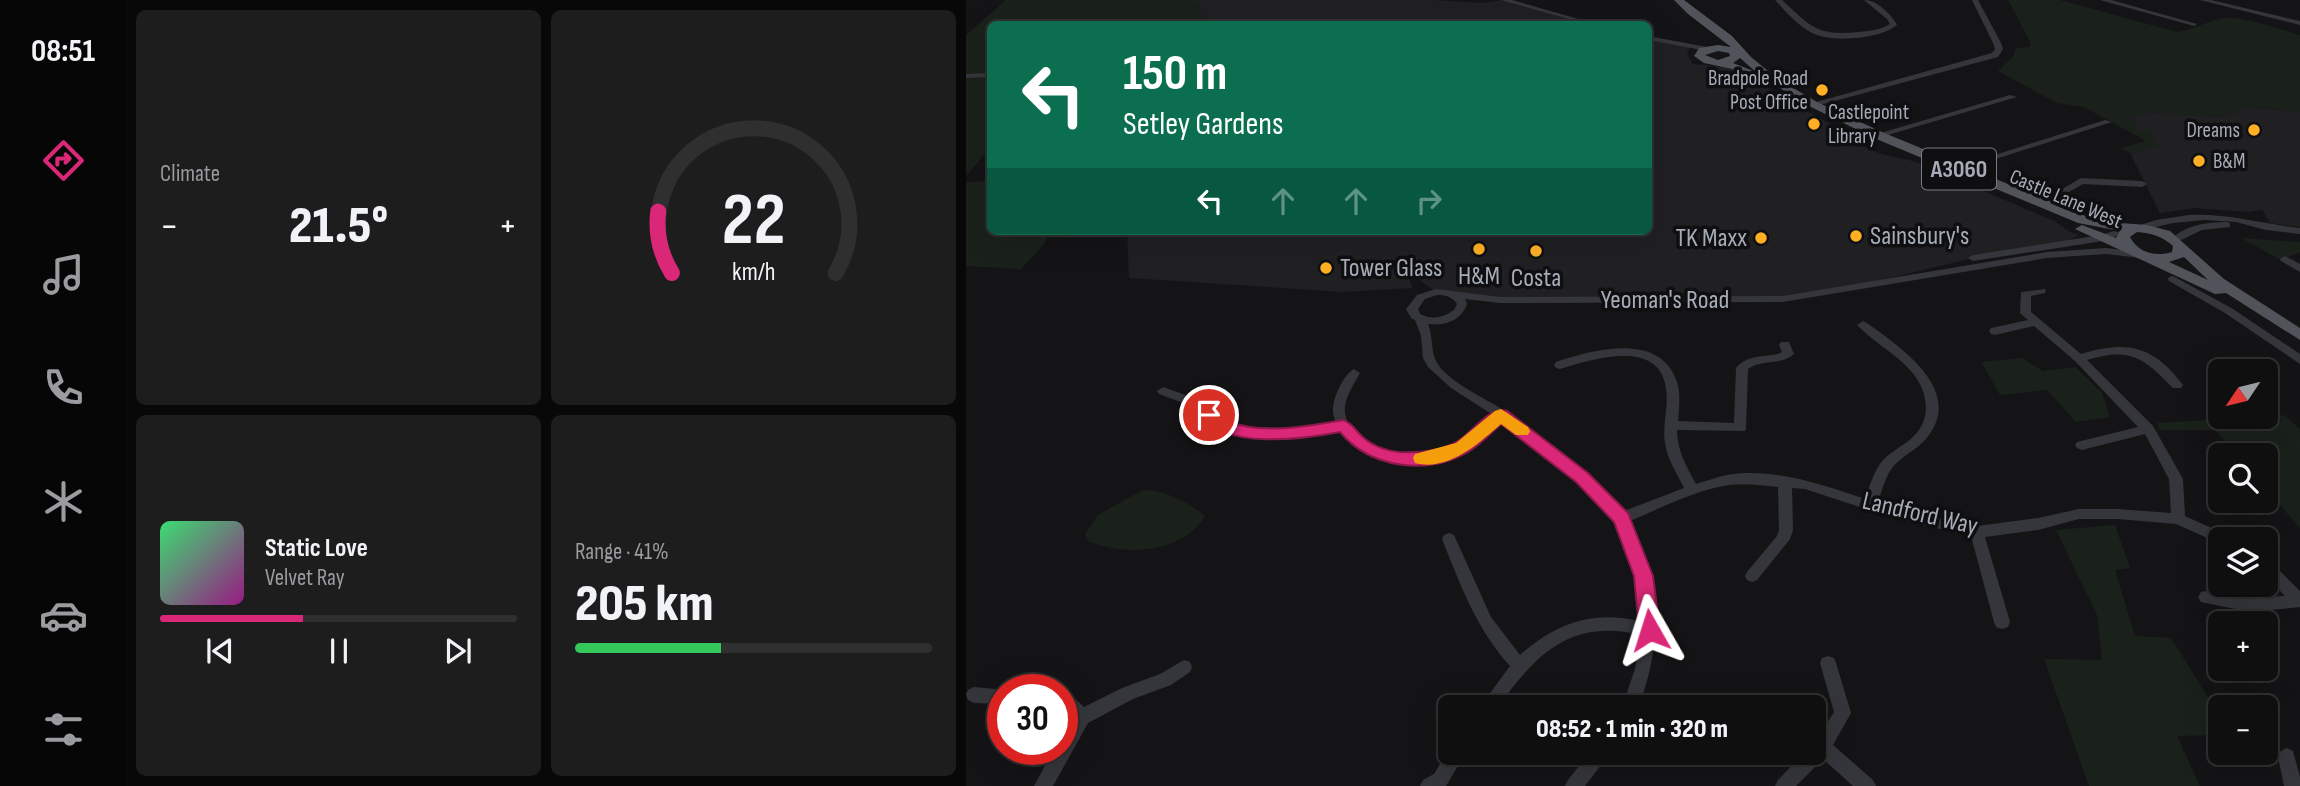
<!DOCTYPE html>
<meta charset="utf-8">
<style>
:root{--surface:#0f0f10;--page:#1d1d1e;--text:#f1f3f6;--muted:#9b9c9f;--line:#2f2f30;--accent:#db2777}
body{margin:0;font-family:"Sofia Sans Condensed",sans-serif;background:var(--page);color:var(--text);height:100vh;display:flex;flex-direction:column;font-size:26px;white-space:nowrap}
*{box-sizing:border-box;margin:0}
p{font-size:23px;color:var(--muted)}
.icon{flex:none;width:38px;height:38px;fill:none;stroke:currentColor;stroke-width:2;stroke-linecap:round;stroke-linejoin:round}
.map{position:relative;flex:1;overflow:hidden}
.sheet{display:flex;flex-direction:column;gap:10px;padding:10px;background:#080809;width:840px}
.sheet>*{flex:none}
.top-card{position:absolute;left:21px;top:21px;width:665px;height:214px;border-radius:10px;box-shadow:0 7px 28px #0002,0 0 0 2px var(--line);background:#0b6e4f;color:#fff;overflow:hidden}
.needle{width:46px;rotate:235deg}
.fabs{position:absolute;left:1242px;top:359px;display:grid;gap:14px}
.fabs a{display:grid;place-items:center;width:70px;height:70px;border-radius:10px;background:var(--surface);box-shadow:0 7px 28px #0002,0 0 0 2px var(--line);font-size:35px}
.speed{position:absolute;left:21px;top:674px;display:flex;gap:14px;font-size:35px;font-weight:700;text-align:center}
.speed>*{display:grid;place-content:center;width:91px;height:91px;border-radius:50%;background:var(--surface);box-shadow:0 7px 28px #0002,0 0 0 2px var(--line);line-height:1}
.speed .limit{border:10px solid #d22;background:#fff;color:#111}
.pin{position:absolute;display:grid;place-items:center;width:60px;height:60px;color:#fff;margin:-30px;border:4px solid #fff;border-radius:50%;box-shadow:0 2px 7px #0007}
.me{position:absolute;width:77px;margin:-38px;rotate:354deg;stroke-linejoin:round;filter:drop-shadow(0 0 5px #0008)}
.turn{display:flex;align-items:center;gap:24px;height:147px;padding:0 21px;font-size:32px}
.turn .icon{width:91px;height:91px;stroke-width:2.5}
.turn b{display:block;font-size:49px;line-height:60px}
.lanes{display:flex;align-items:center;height:66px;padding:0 21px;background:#0003;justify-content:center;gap:35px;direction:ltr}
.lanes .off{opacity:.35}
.big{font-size:52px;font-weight:800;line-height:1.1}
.sheet .tile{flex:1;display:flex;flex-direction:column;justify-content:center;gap:10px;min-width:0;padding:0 24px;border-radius:10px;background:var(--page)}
.sheet .dial{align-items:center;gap:0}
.dial svg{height:182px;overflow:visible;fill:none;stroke:var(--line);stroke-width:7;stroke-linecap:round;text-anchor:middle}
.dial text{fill:var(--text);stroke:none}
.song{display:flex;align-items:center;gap:21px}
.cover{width:84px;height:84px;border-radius:10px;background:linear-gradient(135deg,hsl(140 70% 55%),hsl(310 70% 35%))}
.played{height:7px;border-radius:4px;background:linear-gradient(90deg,var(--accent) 40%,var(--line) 40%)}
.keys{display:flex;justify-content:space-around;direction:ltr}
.heat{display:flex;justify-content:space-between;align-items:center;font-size:38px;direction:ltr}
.charge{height:10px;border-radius:5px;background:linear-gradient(90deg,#34c759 41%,var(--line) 0)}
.sheet .tiles{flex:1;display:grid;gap:10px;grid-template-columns:repeat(2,1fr)}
.trip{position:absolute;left:472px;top:695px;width:388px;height:70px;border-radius:10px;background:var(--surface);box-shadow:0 7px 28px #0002,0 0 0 2px var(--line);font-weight:800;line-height:70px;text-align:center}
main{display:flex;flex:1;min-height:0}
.tabs{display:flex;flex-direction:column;width:126px;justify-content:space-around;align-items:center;background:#060606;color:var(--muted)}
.tabs .icon{width:49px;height:49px}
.tabs .on{color:var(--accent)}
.tabs b{font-size:32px;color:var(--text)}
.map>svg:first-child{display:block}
.built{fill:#202023}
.green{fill:#1a211b}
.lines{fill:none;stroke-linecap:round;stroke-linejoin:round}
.minor{fill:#35363b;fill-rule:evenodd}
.primary{fill:#50535a;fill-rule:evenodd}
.route{fill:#db2777;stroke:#8e194d;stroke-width:2}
.slow{fill:#f59e0b}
.poi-dot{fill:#feaf24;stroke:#0f0f11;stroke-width:2.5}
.labels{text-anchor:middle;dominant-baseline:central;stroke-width:7;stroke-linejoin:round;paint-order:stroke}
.far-poi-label{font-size:21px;fill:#a5abb7;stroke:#0f0f11;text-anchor:end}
.far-street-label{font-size:21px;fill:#a5abb7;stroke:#0f0f11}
.shield{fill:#0f0f11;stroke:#787c85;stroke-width:2}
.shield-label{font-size:24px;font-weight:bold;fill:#a5abb7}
.poi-label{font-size:26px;fill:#a5abb7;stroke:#0f0f11;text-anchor:start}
.street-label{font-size:26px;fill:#a5abb7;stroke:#0f0f11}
</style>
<main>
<nav class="tabs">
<b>08:51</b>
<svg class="icon on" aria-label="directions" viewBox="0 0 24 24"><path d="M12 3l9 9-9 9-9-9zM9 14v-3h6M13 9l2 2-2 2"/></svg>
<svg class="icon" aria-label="music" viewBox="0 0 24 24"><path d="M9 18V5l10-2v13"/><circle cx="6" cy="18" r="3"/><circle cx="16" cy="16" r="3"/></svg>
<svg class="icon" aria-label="phone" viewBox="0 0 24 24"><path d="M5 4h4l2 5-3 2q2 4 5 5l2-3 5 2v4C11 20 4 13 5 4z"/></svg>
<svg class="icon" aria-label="climate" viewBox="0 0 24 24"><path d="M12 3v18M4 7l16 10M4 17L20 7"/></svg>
<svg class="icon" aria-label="car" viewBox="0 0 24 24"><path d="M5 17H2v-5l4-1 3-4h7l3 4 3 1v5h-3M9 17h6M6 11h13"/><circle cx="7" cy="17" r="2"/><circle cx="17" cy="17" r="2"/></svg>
<svg class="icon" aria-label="filters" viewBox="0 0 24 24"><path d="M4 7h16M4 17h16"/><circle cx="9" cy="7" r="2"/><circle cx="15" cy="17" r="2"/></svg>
</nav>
<section class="sheet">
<div class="tiles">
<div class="tile"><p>Climate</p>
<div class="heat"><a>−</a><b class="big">21.5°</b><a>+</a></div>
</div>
<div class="tile dial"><svg viewBox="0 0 100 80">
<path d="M14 69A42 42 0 1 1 86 69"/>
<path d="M14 69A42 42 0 0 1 8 42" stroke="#db2777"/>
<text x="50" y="56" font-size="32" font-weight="700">22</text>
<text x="50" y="72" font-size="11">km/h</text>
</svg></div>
<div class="tile">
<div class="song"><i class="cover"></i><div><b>Static Love</b><p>Velvet Ray</p></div></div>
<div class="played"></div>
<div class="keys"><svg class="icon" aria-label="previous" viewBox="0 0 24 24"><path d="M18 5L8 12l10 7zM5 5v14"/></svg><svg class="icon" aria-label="pause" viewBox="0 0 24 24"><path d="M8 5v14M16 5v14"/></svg><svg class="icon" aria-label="next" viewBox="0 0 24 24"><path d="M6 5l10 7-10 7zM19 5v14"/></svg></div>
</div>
<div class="tile"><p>Range · 41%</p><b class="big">205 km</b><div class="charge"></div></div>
</div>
</section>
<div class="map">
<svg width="1334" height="786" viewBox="0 0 1334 786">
<rect width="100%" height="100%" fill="#141416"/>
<!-- built -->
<g class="built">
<path d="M233 0H466L516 3 538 0 628 24H235Z"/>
<path d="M683 38 725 45 721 54 727 64 760 67 780 73 818 99 872 128 893 141 895 145 915 154 947 161 1088 221 1104 232 1113 235 1101 242 1016 256 864 292 817 299 534 300 470 292 441 271 446 288 377 292 163 278 161 231H682Z"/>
<path d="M1275 107 1334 111V227L1304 223 1296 210 1282 212 1229 208 1194 213 1164 153 1192 145 1171 130 1163 116 1174 117 1173 114 1178 112 1254 117 1272 112 1270 109Z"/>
</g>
<!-- green -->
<g class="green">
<path d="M40 0H233L235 24H24V73L0 75V35Z"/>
<path d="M1042 0H1094L1211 32C1226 30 1238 23 1253 19 1273 14 1313 29 1334 35V111L1275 107 1271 109 1273 112 1254 117 1178 112 1174 114 1175 117H1164L1171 130H1183L1192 145 1164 153 1155 148 1180 141 1118 107 1091 103 1032 71 1047 57 1050 48 1064 47V42Z"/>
<path d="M24 77V148L0 176V78Z"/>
<path d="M24 181V231H113L105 238 82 237 75 248 55 269 0 266V182Z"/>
<path d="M1275 238 1334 242V252L1315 260Z"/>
<path d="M1056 358 1077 371 1109 367 1136 393 1144 417 1110 422 1081 390 1034 395 1015 362Z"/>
<path d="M1318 415 1334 429V528L1300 489V455H1271L1249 430H1194L1191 423 1243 420 1258 427Z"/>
<path d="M177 490C198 490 222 502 239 516 217 553 159 557 122 541L119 534 132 515Z"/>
<path d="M1149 525 1164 568 1149 570 1169 636 1205 638 1255 718 1247 735 1211 736 1234 786H1123L1078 659 1136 660 1131 615 1090 530Z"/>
</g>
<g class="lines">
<!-- minor -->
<g class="minor">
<path d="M535 0H546L630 24H621Z"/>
<path d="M809 0H816C845 27 851 36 892 32 904 31 914 30 924 24L921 19 898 0C911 0 925 14 931 25 915 39 866 43 846 33 832 26 819 11 809 0Z"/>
<path d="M1006 0H1012L1035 43 1037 49 1032 57 850 106 843 104 1026 53 1029 49 1027 43Z"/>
<path d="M1134 0H1145L1231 24 1228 26Z"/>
<path d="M1234 0H1245L1334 21V25Z"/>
<path d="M682 36 741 47 745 49 741 51 682 40Z"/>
<path d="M24 73V77L0 78V74Z"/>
<path d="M1044 95 1051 97 915 137 908 135Z"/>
<path d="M1139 120 1146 122 995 170 992 171 988 168Z"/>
<path d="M1115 178 1176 181 1181 184 1176 187 1117 184 1080 205 1077 206 1072 203Z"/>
<path d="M1223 215C1261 213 1296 224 1334 228V234L1300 230 1270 222 1238 220 1207 223 1172 231 1168 230 1137 241 1007 261 1002 258 1007 255 1135 235 1164 226 1168 227 1190 220Z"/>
<path d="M1261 222 1264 223V227L1236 230 1209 243 1204 240C1220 225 1240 222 1261 222Z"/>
<path d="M1140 248 1175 252 1180 255 1175 258 1140 254 1081 258 817 302 534 303 499 299 501 304C495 321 479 326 462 324 467 336 465 352 470 361 481 382 519 398 539 411 582 441 626 471 658 511L718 488C711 473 701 459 699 443 696 425 703 407 700 389 694 337 625 360 594 369L590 368 588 365 590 362C627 350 694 331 711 382 715 394 713 409 712 421L768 423 770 368C781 355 796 357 812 354L816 352 813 345 815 342H823L828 354C815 366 796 359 782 369L780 428 779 431 711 430C711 450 720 466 730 484 740 481 751 477 761 475 807 467 857 485 899 499 904 485 908 470 918 459 927 450 939 445 948 436 967 417 961 389 945 371 929 353 907 342 891 325L897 321 901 323C936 348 1001 392 959 440 952 448 942 453 934 460 920 471 917 487 912 503L930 509 1011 526 1072 518 1113 509H1152L1205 513 1203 479 1179 434 1116 450 1111 448 1109 445 1111 442 1172 427 1109 361 1068 326 1029 335 1025 334 1023 331 1025 328 1062 320 1054 313 1055 292 1079 289 1080 291 1079 293 1065 296V312L1115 354C1161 340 1187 345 1217 385L1215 388H1207C1177 357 1164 347 1121 360L1187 426 1217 479 1219 516 1261 535 1263 539H1255V544L1210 524 1152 519H1113L1072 530 1019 537 1044 622 1042 627 1036 629 1030 627 1028 622 1005 536 930 519 839 489 826 488 827 530 824 539 791 580 786 582 781 580 779 576 781 572 811 536 813 530 812 487C796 485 779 483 763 485 729 490 695 508 664 521 695 580 697 646 672 707H656L669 669 674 635C605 618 569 655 532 707H514L544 666C511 630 494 584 476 539L478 535 483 533 488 535 525 617 554 655C590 623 627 610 674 621 673 590 667 554 653 526 633 487 571 447 536 421 524 432 512 446 498 452 458 470 400 468 373 431 328 439 299 438 254 431L250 429 228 407 193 394 191 391 197 387 236 401 258 422 290 427 337 428 370 423C369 420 367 414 367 411 366 399 378 374 388 369L394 373C388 384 377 400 379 413 386 458 457 459 489 445 504 439 515 426 527 415L485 388 462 367 457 358 455 336 449 320 445 318 440 309 451 295 470 289 534 297 817 296 1081 252ZM471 295C479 295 486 296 491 304L488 310C477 318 466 320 454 314L452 309 459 299Z"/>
<path d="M1319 256 1334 264V272L1315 261 1314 259Z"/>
<path d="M1207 276 1267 309 1334 354V364L1259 313 1203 281 1202 279 1203 277Z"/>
<path d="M1300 560 1305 562 1334 591V607L1284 612 1235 602 1232 597 1235 592 1240 591 1284 598 1319 596 1300 576Z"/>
<path d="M862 656 868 658 870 663 885 713 867 745 907 780 910 786H887L857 759 830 786H809L812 780 839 752H849V742L868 712 854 663 856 658Z"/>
<path d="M218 660 224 662 226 667 224 672 205 685 167 699 122 723 87 786H68L88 749H96V735L106 719 96 712V696L108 698 118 707 156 688 194 674Z"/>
<path d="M8 687 40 690H37V704L8 703 2 700 0 694 2 690Z"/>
<path d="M485 746V752H500L480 786H454L457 780 468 774Z"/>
<path d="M1321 748 1327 751 1334 777V786H1318L1312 757 1315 751Z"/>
<path d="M624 752H645L619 786H599L602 780Z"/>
</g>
<!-- primary -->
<path class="primary" d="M708 0H718L766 36 785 57 812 79 851 102 916 132 1122 217 1141 222 1181 225 1204 231 1258 279 1334 328V340L1260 293 1249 294 1109 229 1116 225 1150 238 1154 231 1112 223 908 138 843 106 799 79 790 80 771 70 738 63 728 56 733 48 752 45 765 47 722 14ZM752 51 763 53 764 56 752 60 739 55ZM774 58 790 72 767 63ZM1171 232C1185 233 1196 236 1207 246L1206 252C1190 257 1172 253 1164 237ZM1218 257 1242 280 1203 262Z"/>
</g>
<!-- route -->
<path class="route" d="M243 409C251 412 254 419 261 421 296 435 342 426 377 420 387 423 390 432 398 438 407 446 421 451 433 452 451 453 470 452 487 444 504 437 522 405 541 411L622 473 662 513 687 576 694 630 691 636 684 639 676 636 673 630 668 576 648 522 610 482 535 424C525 433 514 445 502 452 461 476 404 468 374 432 338 439 258 450 235 415Z"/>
<!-- slow -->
<path class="slow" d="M535 409 562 427 564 431 562 435H550L535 424C513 443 482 472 449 463L447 458 449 454 490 443 529 411Z"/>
<!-- markers -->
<g class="poi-dot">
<circle cx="856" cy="90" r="7"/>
<circle cx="848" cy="124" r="7"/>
<circle cx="1288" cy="130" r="7"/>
<circle cx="1233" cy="161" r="7"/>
<circle cx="890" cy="236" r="7"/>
<circle cx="795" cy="238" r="7"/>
<circle cx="513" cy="249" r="7"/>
<circle cx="570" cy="251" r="7"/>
<circle cx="360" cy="268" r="7"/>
</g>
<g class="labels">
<!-- far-poi labels -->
<g class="far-poi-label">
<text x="842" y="78">Bradpole Road<tspan x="842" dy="24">Post Office</tspan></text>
<text x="862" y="112" text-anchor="start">Castlepoint<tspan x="862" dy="24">Library</tspan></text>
<text x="1274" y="130">Dreams</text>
<text x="1247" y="161" text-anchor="start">B&amp;M</text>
</g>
<!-- far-street labels -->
<g class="far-street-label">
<text transform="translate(1100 199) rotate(23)">Castle Lane West</text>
</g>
<!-- shield labels -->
<rect class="shield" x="956" y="148.5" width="74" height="41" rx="5"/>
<g class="shield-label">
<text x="993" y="169">A3060</text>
</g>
<!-- poi labels -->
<g class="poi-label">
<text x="904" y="236">Sainsbury's</text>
<text x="781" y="238" text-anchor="end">TK Maxx</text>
<text x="374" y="268">Tower Glass</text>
<text x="513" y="276" text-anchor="middle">H&amp;M</text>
<text x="570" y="278" text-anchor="middle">Costa</text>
</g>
<!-- street labels -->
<g class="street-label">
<text x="699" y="300">Yeoman's Road</text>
<text transform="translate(954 514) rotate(13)">Landford Way</text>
</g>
</g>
</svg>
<div class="fabs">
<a><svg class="needle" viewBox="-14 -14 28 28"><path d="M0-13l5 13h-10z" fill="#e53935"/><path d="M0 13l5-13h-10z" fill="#9b9c9f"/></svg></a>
<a><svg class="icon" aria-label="search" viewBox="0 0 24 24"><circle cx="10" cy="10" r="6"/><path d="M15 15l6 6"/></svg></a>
<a><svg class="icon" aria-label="layers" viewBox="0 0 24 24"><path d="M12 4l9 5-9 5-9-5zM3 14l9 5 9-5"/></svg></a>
<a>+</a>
<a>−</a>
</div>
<div class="speed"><div class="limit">30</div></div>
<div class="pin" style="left:243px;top:415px;background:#d93025"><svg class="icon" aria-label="arrive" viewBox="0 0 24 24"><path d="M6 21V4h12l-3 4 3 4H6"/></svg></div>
<svg class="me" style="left:684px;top:630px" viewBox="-20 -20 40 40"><path d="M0-17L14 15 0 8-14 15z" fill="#db2777" stroke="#fff" stroke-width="4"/></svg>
<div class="trip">08:52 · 1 min · 320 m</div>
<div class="top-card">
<div class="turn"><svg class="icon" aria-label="left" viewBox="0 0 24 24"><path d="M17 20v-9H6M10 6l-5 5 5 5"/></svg><div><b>150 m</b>Setley Gardens</div></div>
<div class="lanes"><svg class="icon" aria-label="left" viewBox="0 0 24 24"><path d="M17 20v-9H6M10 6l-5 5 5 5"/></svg><svg class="icon off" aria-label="ahead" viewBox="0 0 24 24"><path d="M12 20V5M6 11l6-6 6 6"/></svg><svg class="icon off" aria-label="ahead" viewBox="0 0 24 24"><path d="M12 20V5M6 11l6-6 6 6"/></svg><svg class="icon off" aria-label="right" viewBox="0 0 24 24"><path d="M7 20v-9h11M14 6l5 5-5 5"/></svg></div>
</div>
</div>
</main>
